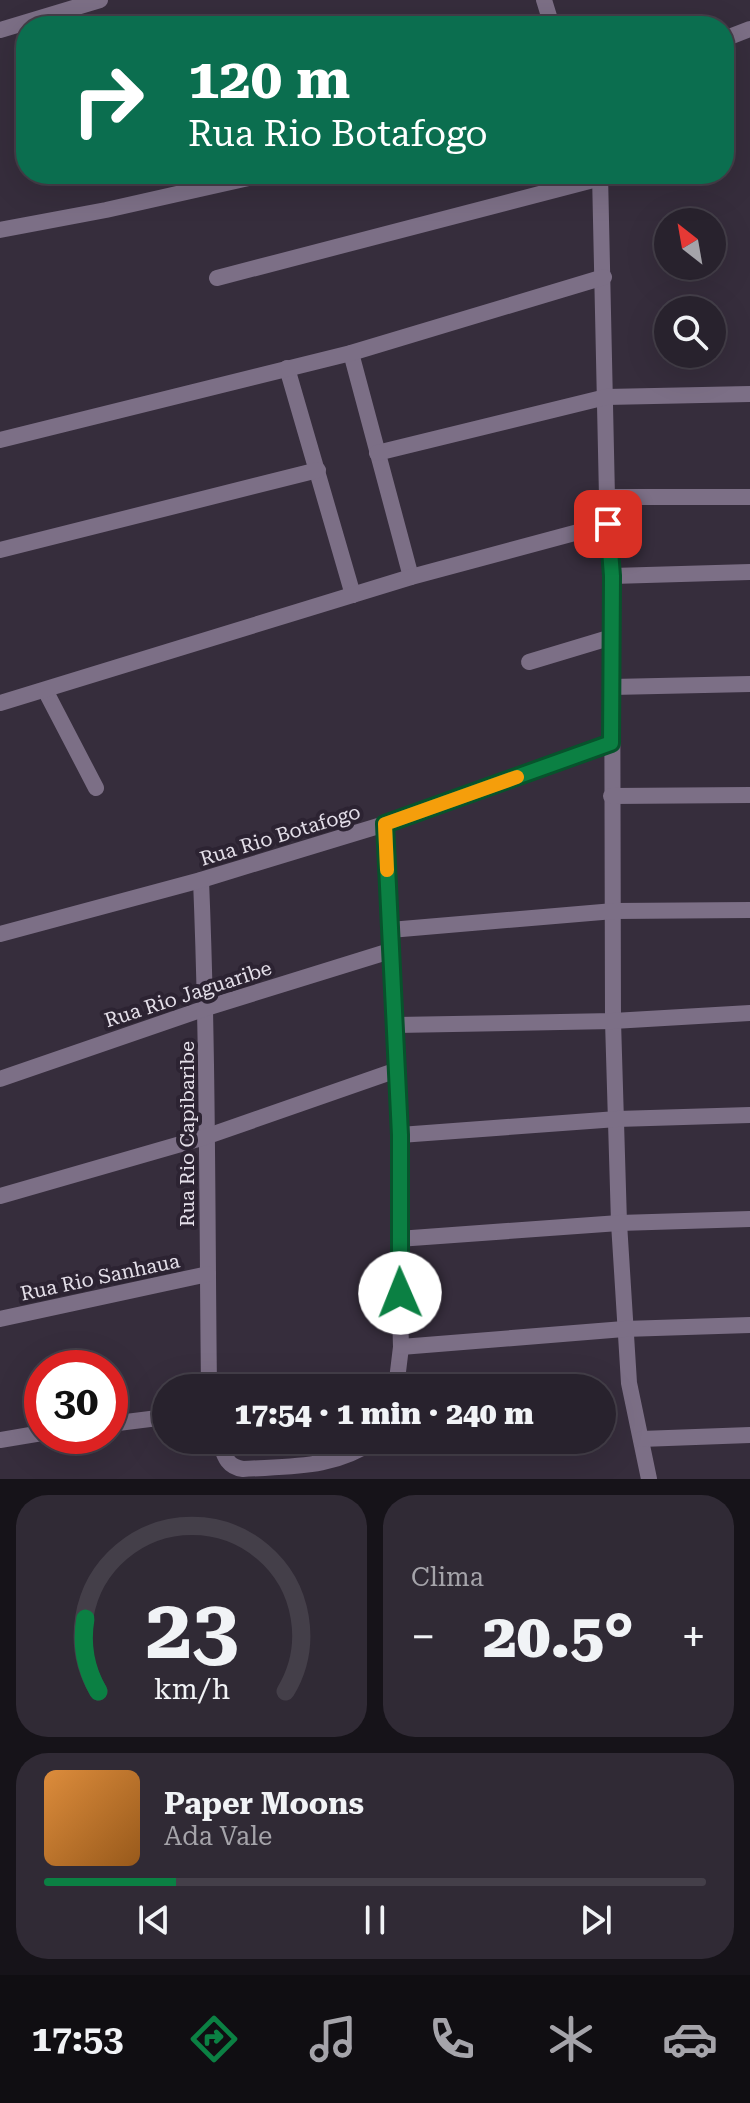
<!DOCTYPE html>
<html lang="pt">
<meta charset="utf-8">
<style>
:root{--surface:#28222d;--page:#302a35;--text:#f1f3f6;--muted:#a5a4aa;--line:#443f49;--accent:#0b8043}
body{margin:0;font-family:"Roboto Serif",serif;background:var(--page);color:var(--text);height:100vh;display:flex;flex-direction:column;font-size:30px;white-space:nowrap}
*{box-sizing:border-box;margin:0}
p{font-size:26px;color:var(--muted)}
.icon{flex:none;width:44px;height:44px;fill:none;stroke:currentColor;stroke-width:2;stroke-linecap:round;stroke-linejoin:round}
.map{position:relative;height:1479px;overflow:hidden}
.details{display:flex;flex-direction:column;gap:16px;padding:16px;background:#161319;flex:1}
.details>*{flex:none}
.top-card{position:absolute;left:16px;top:16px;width:718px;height:168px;border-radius:32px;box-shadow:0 8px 32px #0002,0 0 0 2px var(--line);background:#0b6e4f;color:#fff;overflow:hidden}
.needle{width:52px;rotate:329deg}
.controls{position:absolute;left:654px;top:208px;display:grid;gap:16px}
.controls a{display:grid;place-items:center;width:72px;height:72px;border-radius:50%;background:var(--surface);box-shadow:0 8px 32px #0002,0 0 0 2px var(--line);font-size:40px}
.speed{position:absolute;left:24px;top:1350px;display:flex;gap:16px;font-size:40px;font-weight:700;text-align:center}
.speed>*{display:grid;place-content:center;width:104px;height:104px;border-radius:50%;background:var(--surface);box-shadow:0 8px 32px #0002,0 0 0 2px var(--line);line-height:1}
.speed .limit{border:12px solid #d22;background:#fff;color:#111}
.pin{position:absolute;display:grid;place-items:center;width:68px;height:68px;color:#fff;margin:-34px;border-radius:16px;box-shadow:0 4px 12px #0006}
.me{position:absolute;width:88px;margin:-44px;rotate:359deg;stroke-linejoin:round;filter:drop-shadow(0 0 6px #0008)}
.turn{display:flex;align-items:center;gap:28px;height:168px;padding:0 40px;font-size:36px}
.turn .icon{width:104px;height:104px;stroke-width:2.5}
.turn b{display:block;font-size:56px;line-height:68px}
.big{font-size:60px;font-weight:800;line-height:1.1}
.details .card{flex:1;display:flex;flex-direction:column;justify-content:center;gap:12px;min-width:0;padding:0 28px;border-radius:32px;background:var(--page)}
.details .dial{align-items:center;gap:0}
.dial svg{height:208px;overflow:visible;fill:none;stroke:var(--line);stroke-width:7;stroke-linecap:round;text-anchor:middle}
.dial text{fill:var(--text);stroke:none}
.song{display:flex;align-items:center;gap:24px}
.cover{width:96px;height:96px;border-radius:12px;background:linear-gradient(135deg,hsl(30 70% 55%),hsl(30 70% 35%))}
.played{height:8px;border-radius:4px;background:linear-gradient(90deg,var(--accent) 20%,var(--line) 20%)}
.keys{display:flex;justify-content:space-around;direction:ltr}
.heat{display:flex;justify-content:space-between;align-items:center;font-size:44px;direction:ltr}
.details .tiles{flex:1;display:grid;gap:16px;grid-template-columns:1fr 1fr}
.card:last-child{grid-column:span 2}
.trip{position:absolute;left:152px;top:1374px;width:464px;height:80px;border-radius:40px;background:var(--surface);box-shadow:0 8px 32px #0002,0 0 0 2px var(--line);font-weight:800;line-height:80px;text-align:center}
.tab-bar{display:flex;height:128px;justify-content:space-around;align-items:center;background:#100e12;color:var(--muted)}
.tab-bar .icon{width:56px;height:56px}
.tab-bar .selected{color:var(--accent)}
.tab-bar b{font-size:36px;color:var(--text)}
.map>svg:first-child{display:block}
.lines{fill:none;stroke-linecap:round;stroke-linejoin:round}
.street{stroke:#7c6f86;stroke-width:16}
.route-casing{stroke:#07532c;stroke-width:20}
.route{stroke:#0b8043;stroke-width:14}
.slow{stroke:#f59e0b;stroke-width:14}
.labels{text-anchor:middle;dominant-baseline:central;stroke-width:8;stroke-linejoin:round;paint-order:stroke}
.street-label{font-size:20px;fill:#e4dfe9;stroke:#2c2332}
</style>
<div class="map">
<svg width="750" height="1479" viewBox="0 0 750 1479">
<rect width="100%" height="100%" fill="#362d3c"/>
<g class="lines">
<!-- street -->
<g class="street">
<path d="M544 0 552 26"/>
<path d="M0 30 100 0"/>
<path d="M724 39 750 29"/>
<path d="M600 174 607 497 612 576 613 1021 619 1223 629 1383 649 1479"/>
<path d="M0 230 106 210 266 174"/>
<path d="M217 278 601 178"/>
<path d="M351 353 411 577"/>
<path d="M287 368 353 595"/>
<path d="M0 440 351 353 604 277"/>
<path d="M377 453 606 397 750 394"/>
<path d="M607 497H750"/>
<path d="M0 550 318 470"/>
<path d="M612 576 750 572"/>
<path d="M529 662 612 637"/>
<path d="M612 687 750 684"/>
<path d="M45 690 96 788"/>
<path d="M0 703 411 577 608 524"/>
<path d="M611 796 750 795"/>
<path d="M385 824 400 1135 398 1239 401 1347 396 1388"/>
<path d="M201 880C208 1049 207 1219 209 1388"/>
<path d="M390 930 614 911 750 910"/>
<path d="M0 934 201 880 385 824 611 743"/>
<path d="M396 1025 613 1021 750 1013"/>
<path d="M0 1079 206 1008 390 951"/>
<path d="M400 1135 617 1119 750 1115"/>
<path d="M0 1196 205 1137 397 1070"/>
<path d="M398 1239 619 1223 750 1219"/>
<path d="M0 1319 208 1274"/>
<path d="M401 1347 624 1329 750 1325"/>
<path d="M110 1424 166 1417"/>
<path d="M641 1439 750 1435"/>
<path d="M0 1440 42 1433"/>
<path d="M219 1440C224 1454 226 1467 243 1469 291 1466 334 1469 375 1440"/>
</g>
</g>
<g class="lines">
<!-- route casing -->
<g class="route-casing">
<path id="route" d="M400 1293V1135L385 824 611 743 612 576 608 524"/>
</g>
<!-- route -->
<use href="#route" class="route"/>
<!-- slow -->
<path class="slow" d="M387 870 385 824 517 777"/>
</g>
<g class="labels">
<!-- street labels -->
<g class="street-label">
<text transform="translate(280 835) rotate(-17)">Rua Rio Botafogo</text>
<text transform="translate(188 994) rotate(-18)">Rua Rio Jaguaribe</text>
<text transform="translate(187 1134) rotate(-90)">Rua Rio Capibaribe</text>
<text transform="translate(100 1277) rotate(-12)">Rua Rio Sanhaua</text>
</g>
</g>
</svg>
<div class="controls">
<a><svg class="needle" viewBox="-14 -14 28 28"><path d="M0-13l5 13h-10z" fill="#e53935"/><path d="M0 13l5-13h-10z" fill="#a5a4aa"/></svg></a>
<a><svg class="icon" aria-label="search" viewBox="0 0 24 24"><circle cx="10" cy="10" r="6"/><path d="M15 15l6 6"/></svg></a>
</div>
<div class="speed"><div class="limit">30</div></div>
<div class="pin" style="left:608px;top:524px;background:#d93025"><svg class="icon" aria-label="arrive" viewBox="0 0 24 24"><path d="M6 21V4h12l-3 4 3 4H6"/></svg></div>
<svg class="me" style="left:400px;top:1293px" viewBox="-20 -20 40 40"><circle r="19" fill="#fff"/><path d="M0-13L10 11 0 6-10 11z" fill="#0b8043"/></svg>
<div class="trip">17:54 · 1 min · 240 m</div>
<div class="top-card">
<div class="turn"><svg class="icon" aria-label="right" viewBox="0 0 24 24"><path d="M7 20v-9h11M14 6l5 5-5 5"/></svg><div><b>120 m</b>Rua Rio Botafogo</div></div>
</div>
</div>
<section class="details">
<div class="tiles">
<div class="card dial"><svg viewBox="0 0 100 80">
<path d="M14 69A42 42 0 1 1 86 69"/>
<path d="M14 69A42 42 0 0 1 9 41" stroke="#0b8043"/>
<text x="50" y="56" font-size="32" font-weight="700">23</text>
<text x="50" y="72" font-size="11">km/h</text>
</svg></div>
<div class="card"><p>Clima</p>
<div class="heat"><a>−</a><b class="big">20.5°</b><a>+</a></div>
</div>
<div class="card">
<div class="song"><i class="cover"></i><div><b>Paper Moons</b><p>Ada Vale</p></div></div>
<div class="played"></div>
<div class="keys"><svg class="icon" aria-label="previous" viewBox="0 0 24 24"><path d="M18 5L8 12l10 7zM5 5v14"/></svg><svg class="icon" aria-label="pause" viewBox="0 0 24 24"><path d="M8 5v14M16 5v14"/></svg><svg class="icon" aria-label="next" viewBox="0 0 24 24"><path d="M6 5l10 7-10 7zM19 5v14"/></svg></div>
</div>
</div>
</section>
<nav class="tab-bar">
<b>17:53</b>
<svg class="icon selected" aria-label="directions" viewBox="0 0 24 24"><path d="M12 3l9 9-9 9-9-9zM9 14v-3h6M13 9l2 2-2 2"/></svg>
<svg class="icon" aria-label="music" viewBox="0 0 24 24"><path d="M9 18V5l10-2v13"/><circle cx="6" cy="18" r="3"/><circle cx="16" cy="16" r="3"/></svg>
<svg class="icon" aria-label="phone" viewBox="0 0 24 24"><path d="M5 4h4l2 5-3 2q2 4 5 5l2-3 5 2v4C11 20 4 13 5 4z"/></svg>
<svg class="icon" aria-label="climate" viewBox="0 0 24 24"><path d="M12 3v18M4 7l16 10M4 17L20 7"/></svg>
<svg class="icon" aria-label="car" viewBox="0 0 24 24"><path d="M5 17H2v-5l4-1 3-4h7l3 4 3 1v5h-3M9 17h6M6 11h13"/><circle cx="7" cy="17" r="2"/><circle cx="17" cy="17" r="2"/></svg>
</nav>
